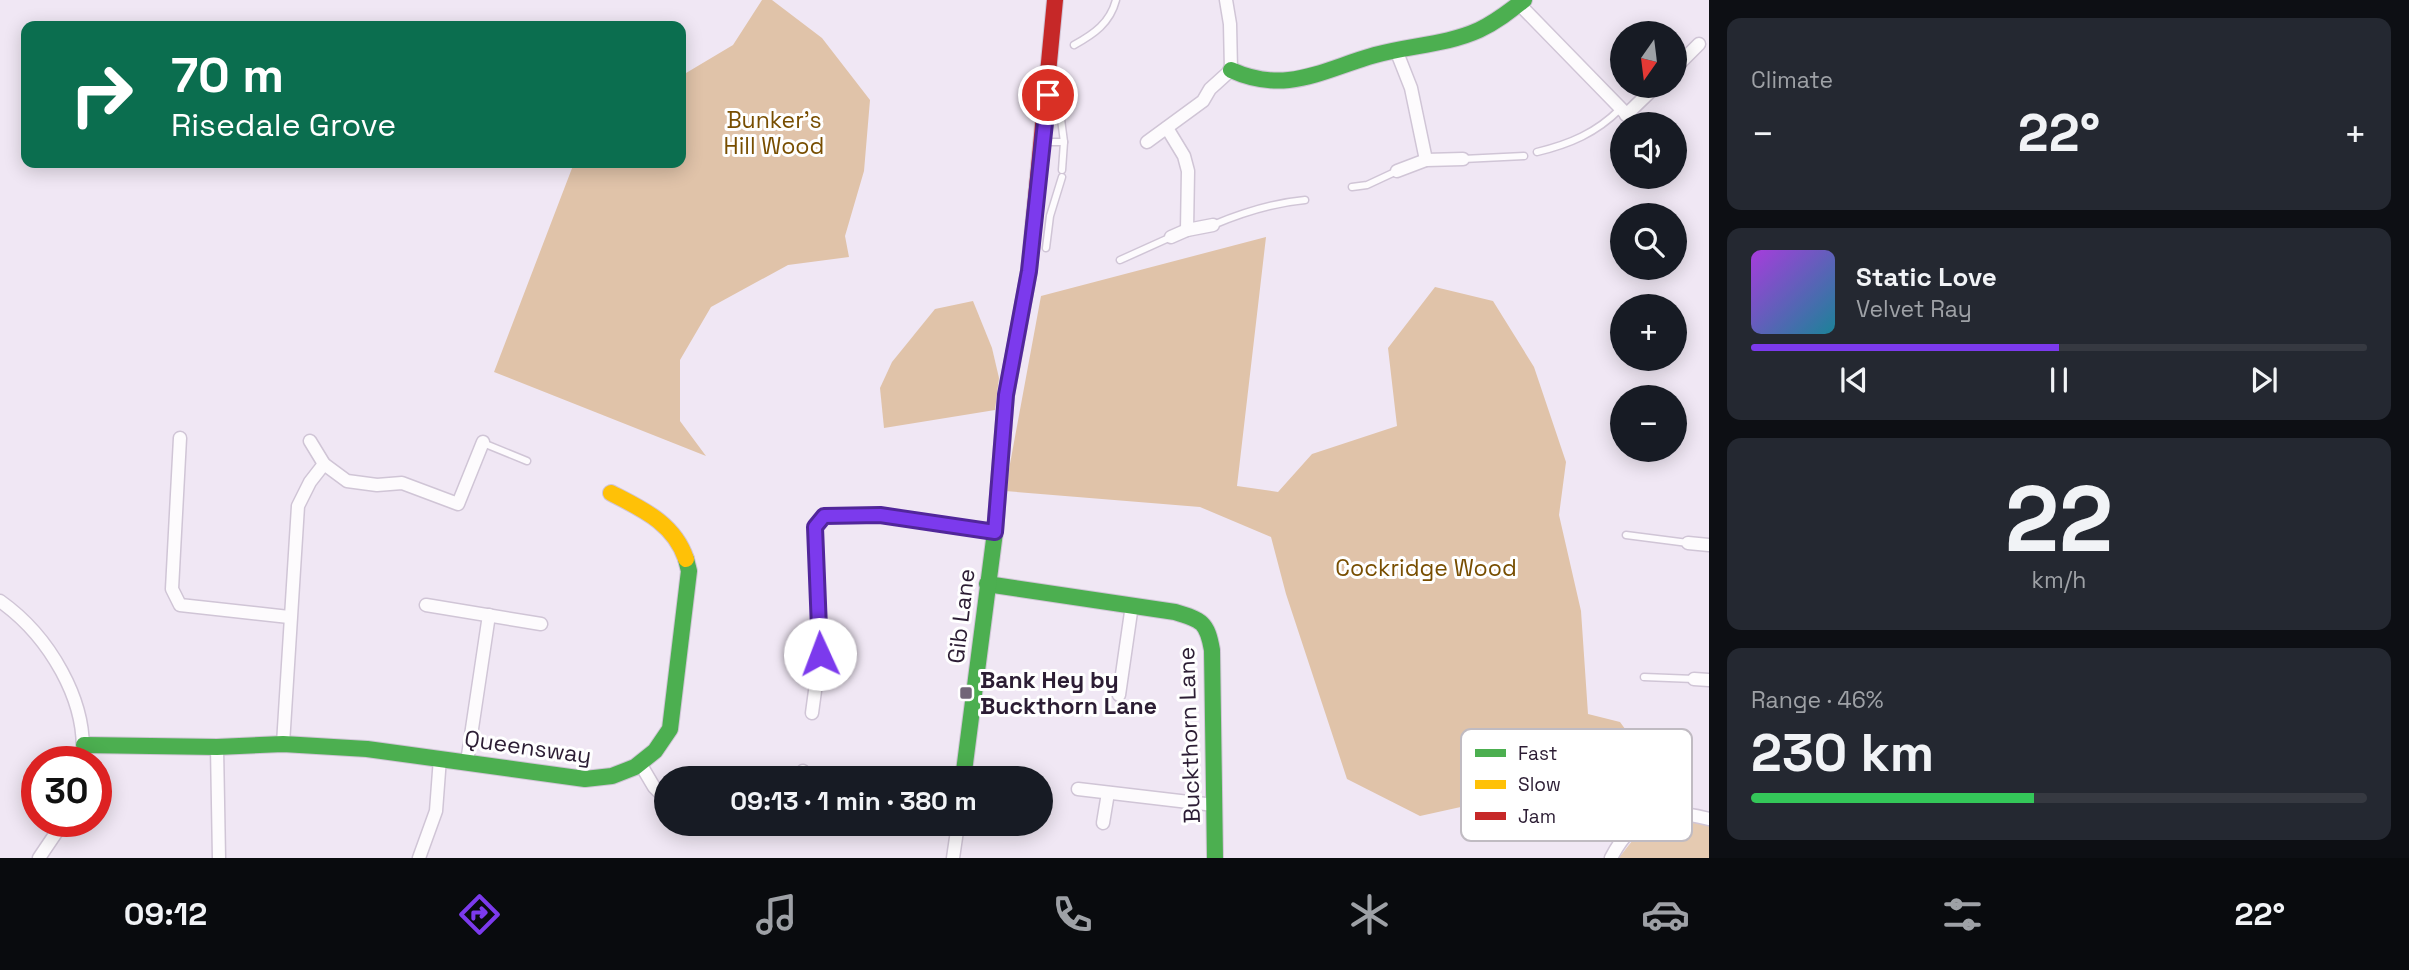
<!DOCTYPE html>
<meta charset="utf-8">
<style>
:root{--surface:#171b24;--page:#242831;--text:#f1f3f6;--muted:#9ea1a6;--line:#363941;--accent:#7c3aed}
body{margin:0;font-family:"Space Grotesk",sans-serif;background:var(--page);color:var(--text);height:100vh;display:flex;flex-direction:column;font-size:26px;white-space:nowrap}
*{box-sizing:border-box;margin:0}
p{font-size:23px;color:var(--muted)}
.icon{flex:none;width:38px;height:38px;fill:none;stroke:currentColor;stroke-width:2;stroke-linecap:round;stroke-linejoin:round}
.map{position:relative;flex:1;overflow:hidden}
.panel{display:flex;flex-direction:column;gap:18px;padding:18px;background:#0d0f14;width:700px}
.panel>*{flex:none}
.banner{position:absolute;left:21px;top:21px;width:665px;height:147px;border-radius:14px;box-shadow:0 4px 18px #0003;background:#0b6e4f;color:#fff;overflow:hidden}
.needle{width:46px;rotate:194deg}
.controls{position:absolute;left:1610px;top:21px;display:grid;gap:14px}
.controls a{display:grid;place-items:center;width:77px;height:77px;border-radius:50%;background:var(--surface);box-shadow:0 4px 18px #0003;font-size:35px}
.speed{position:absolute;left:21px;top:746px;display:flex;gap:14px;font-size:35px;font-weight:700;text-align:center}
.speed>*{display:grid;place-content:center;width:91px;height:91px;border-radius:50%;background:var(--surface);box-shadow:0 4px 18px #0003;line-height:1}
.speed .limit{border:10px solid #d22;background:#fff;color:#111}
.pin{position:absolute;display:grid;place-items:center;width:60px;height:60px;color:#fff;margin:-30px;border:4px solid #fff;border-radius:50%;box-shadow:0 2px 7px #0007}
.me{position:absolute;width:77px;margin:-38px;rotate:358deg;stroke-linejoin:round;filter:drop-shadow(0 0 5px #0008)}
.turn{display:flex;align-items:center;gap:24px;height:147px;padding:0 35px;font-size:32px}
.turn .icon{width:91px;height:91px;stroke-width:2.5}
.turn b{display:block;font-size:49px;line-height:60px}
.big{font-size:52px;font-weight:600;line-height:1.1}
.panel .tile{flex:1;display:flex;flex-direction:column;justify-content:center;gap:10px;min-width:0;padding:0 24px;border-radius:14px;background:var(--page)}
.panel .dial{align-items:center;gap:0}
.dial b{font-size:91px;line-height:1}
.song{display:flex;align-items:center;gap:21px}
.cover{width:84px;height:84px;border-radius:10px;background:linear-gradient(135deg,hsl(280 70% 55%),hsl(190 70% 35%))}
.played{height:7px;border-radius:4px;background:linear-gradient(90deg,var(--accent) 50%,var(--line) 50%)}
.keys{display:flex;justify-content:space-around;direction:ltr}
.heat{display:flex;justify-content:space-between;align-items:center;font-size:38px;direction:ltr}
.charge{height:10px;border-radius:5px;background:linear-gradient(90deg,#34c759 46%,var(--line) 0)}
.trip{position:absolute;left:654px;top:766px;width:399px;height:70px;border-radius:35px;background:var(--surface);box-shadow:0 4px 18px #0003;font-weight:600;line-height:70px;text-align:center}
.dock{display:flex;height:112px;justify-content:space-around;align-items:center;background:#090b0e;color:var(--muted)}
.dock .icon{width:49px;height:49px}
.dock .selected{color:var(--accent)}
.dock b{font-size:32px;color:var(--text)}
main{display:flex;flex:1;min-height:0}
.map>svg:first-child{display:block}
.green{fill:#e5cab1}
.forest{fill:#e0c3a9}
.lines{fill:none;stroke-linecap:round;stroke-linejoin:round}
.lane-casing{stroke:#d0c5d6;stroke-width:9}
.street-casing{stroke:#d0c5d6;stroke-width:15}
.fast-casing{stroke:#d0c5d6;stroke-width:18}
.slow-casing{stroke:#d0c5d6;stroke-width:18}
.jam-casing{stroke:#d0c5d6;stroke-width:18}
.lane{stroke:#fdfbfd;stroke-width:6}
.street{stroke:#fdfbfd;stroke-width:12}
.fast{stroke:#4caf50;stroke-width:16}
.slow{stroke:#ffc107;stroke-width:16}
.jam{stroke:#c62828;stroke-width:16}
.route-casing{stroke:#51269a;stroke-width:18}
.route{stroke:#7c3aed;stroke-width:12}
.poi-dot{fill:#716477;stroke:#fff;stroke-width:2.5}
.labels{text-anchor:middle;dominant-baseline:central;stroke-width:6;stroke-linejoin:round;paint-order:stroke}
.park-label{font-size:23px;fill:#784e01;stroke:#fff}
.street-label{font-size:23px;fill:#2c1d34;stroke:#fff}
.poi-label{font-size:23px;font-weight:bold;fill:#2c1d34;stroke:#fff;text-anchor:start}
.key{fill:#fff;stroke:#c0bbc2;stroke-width:2}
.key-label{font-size:19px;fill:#2c1d34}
</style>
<main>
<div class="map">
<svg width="1709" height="858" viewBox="0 0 1709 858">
<rect width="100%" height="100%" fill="#f0e7f4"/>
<!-- green -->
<path class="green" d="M1665 819H1682L1709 826V858H1619C1632 841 1643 824 1665 819Z"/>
<!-- forest -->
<g class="forest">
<path d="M762 0H772L822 38 870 100 864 171 845 236 849 257 788 265 711 307 680 360V421L706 456 494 372 574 163H681V76L733 45Z"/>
<path d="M1266 237 1237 486 1278 492 1312 454 1397 426 1388 348 1435 287 1493 301 1534 367 1566 462 1559 515 1581 611 1588 714 1620 722 1644 755 1617 783 1581 798 1515 795 1420 816 1347 779 1286 594 1271 537 1200 507 1005 491 1041 296Z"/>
<path d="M973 301 992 348 999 378 995 410 884 428 880 388 892 362 935 309Z"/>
</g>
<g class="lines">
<!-- lane casing -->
<g class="lane-casing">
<g id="lane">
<path d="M1074 45C1094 34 1110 23 1116 0"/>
<path d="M1059 104 1064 142 1062 170"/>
<path d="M1044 142H1064"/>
<path d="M1537 152C1570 144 1596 133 1620 109"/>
<path d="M1463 159 1524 156"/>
<path d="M1352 187 1367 185 1397 171"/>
<path d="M1213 225C1244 212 1272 203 1305 200"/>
<path d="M1046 248 1050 216 1062 177"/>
<path d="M1120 260 1171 237"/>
<path d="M483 443 527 461"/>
<path d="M1626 535 1688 543"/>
<path d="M1644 677 1694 679"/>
</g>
</g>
<!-- street casing -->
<g class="street-casing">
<g id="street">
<path d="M1519 4 1636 124"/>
<path d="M1396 50 1411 88 1426 160"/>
<path d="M1675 68 1699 44"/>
<path d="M1626 115 1656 86"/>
<path d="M1167 128 1184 156 1188 171 1187 230"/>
<path d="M1147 142 1203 101 1210 89 1231 70 1230 24 1226 0"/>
<path d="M1397 171 1426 160 1463 159"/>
<path d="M1171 237 1187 230 1213 225"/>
<path d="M180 438 172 589 180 605 289 617"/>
<path d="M310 441 324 464 347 481 377 485 402 483 458 504 483 442"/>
<path d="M1688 543 1709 545"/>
<path d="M0 601C48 635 89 701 82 761"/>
<path d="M426 605 541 624"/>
<path d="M1694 679 1709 680"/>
<path d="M1119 695 1132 605"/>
<path d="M812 713 820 654 815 527 824 516 880 515 995 532"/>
<path d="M283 744 298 506 310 482 324 464"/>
<path d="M217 747 219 858"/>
<path d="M467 762 489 615"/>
<path d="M641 765 654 787 667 800"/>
<path d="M801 779 803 771"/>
<path d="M1078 789 1214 805"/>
<path d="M1103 823 1108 793"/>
<path d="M39 858 64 821"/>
<path d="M419 858 436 811 440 758"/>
<path d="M953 858 958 824"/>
<path d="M1611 858C1635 812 1662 806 1709 819"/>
</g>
</g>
<!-- fast casing -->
<g class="fast-casing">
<g id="fast">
<path d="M1231 70C1286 95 1322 70 1375 55 1410 45 1446 45 1479 30 1496 22 1510 11 1524 0"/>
<path d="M987 584 1175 612C1202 620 1207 622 1212 650L1215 858"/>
<path d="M84 745 217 747 283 744 367 749 585 779 612 776 635 767 655 751 670 729 689 571 686 559"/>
<path d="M963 779 995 532 1006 395 1015 348"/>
</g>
</g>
<!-- slow casing -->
<g class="slow-casing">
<path id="slow" d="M611 493C642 509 674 523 686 559"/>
</g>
<!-- jam casing -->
<g class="jam-casing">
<path id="jam" d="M1015 348 1029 271 1055 0"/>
</g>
<!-- lane -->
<use href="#lane" class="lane"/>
<!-- street -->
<use href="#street" class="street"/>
<!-- fast -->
<use href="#fast" class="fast"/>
<!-- slow -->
<use href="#slow" class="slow"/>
<!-- jam -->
<use href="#jam" class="jam"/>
</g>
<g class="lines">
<!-- route casing -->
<g class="route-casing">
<path id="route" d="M820 654 815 527 824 516 880 515 995 532 1006 395 1029 271 1048 95"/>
</g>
<!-- route -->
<use href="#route" class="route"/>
</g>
<!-- markers -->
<rect class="poi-dot" x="959" y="686" width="14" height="14" rx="3.5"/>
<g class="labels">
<!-- park labels -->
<g class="park-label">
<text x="774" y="120">Bunker's<tspan x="774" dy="26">Hill Wood</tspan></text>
<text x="1426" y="568">Cockridge Wood</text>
</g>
<!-- street labels -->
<g class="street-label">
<text transform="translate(961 616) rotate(-83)">Gib Lane</text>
<text transform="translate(1189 735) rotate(-92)">Buckthorn Lane</text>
<text transform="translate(528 747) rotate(8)">Queensway</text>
</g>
<!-- poi labels -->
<g class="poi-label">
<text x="980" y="680">Bank Hey by<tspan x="980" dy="26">Buckthorn Lane</tspan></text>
</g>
</g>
<!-- legend -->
<rect x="1461" y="729" width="231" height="112" rx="10" class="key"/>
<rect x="1475" y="749" width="31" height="8" fill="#4caf50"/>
<rect x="1475" y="780" width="31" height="9" fill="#ffc107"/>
<rect x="1475" y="812" width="31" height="8" fill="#c62828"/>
<g class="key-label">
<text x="1518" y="760">Fast</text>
<text x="1518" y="791">Slow</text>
<text x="1518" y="823">Jam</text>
</g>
</svg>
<div class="controls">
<a><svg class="needle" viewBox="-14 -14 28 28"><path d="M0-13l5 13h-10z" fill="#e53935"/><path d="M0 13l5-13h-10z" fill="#9ea1a6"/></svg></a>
<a><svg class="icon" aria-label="sound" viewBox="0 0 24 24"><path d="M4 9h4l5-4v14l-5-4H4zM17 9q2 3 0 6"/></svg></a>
<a><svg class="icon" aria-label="search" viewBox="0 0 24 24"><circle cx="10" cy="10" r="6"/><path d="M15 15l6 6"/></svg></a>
<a>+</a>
<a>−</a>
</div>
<div class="speed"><div class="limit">30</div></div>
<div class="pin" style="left:1048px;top:95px;background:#d93025"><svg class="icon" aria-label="arrive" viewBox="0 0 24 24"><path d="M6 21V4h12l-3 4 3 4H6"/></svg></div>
<svg class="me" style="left:820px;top:654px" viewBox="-20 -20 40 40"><circle r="19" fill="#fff"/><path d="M0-13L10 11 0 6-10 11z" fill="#7c3aed"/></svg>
<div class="trip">09:13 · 1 min · 380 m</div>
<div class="banner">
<div class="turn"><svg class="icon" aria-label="right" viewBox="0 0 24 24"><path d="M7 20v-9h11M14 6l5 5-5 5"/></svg><div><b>70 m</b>Risedale Grove</div></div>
</div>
</div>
<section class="panel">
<div class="tile"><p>Climate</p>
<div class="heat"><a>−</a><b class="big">22°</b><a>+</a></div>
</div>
<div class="tile">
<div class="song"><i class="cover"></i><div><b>Static Love</b><p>Velvet Ray</p></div></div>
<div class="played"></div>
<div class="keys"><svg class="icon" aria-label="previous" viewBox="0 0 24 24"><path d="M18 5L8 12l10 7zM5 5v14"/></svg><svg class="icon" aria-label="pause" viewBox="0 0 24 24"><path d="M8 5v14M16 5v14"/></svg><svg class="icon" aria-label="next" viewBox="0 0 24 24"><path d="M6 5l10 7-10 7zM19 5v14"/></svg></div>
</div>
<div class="tile dial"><b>22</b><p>km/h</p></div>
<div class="tile"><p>Range · 46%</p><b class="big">230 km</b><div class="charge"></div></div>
</section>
</main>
<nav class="dock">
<b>09:12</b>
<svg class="icon selected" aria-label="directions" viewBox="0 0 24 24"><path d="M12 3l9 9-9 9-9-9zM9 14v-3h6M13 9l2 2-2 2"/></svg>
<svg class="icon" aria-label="music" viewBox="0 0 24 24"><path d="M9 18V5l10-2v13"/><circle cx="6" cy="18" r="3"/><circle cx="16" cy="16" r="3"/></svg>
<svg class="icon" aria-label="phone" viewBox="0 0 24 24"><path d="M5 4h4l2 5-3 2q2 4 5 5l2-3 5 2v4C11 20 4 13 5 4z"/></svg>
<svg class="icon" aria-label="climate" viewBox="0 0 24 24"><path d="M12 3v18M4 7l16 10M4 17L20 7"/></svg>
<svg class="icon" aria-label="car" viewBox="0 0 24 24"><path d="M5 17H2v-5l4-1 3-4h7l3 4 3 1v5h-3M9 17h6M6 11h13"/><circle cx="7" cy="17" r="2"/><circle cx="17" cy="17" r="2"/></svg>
<svg class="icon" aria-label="filters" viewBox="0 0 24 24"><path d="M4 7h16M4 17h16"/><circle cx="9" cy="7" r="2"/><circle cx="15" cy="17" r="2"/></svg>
<b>22°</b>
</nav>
